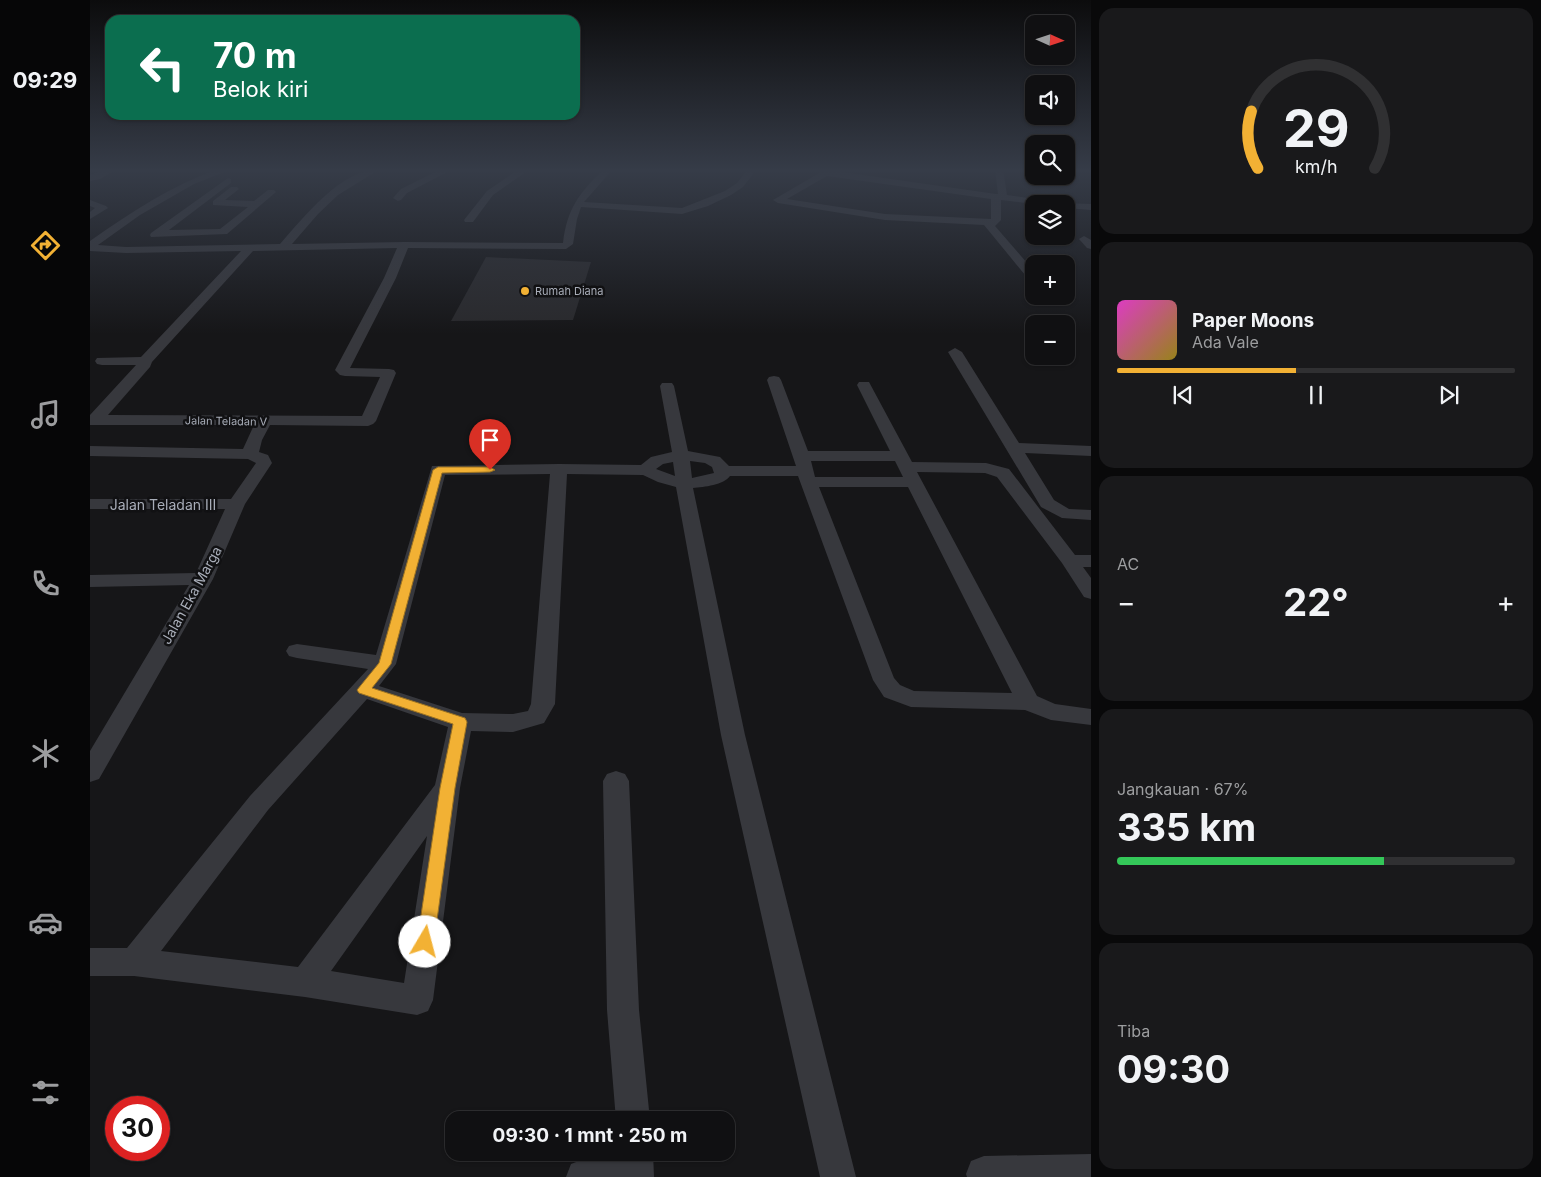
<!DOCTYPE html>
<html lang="id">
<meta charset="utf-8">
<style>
:root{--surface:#101012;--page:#19191b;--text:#f1f3f6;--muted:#9c9d9f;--line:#303032;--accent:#f2b134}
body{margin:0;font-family:Inter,sans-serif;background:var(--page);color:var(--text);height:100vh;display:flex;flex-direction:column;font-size:19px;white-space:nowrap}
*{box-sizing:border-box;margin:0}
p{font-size:16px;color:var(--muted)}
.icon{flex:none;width:28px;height:28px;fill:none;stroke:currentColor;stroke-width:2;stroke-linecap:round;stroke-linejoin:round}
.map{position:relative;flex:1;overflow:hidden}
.drawer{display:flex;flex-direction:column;gap:8px;padding:8px;background:#09090a;width:450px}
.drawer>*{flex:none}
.banner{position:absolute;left:15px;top:15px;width:475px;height:105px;border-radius:15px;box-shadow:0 1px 4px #0004,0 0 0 1px var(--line);background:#0b6e4f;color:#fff;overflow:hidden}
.needle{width:32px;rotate:93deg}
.fabs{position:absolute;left:935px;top:15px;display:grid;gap:10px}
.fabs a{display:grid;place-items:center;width:50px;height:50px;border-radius:10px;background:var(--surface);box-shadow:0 1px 4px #0004,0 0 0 1px var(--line);font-size:25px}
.speed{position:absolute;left:15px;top:1096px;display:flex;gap:10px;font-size:25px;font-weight:700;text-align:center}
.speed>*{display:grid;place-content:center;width:65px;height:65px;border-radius:50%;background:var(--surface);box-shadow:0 1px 4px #0004,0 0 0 1px var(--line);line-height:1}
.speed .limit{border:8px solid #d22;background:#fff;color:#111}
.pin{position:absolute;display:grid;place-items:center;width:42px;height:42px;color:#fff;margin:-51px -21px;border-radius:50% 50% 50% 0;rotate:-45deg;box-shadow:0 0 5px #0007}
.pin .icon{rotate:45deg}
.me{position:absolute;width:55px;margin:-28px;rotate:8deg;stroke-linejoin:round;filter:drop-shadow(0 0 4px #0008)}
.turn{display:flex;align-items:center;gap:18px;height:105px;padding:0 25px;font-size:22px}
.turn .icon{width:65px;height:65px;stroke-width:2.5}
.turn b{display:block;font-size:35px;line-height:42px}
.big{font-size:38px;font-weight:700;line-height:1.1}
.drawer .card{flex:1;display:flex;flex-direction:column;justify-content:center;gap:8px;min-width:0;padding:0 18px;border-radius:15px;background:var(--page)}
.drawer .dial{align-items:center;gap:0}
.dial svg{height:130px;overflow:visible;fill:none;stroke:var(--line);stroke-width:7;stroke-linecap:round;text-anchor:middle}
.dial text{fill:var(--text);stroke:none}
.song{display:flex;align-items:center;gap:15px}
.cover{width:60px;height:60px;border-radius:8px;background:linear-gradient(135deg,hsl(310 70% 55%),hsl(50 70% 35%))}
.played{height:5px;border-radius:2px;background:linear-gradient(90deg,var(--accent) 45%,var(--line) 45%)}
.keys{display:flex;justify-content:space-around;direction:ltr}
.heat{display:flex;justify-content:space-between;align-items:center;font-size:28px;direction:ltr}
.charge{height:8px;border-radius:4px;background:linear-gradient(90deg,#34c759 67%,var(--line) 0)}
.trip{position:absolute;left:355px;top:1111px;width:290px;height:50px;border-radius:15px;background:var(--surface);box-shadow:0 1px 4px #0004,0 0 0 1px var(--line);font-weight:700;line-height:50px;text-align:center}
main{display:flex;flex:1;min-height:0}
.tabs{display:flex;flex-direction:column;width:90px;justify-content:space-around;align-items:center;background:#060607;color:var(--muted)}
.tabs .icon{width:35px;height:35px}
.tabs .on{color:var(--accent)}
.tabs b{font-size:22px;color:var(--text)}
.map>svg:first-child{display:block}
.building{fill:#29292c}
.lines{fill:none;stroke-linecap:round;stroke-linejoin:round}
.street{fill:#37383d;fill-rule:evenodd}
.route{fill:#f2b134;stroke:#9d7322}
.poi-dot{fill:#f2b134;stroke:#111113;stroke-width:2}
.labels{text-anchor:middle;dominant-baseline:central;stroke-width:5;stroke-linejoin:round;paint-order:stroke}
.far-poi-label{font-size:11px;fill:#a8adb8;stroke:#111113;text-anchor:start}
.far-street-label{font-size:11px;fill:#a8adb8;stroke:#111113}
.street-label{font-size:14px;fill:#a8adb8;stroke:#111113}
</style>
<main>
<nav class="tabs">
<b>09:29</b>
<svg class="icon on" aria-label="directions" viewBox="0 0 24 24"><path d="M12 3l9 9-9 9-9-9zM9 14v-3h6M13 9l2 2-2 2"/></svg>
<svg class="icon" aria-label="music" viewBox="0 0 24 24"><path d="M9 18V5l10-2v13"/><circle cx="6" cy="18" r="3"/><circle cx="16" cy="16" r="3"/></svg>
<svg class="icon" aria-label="phone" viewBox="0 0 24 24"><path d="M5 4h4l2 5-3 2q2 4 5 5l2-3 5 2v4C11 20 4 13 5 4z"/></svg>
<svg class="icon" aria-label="climate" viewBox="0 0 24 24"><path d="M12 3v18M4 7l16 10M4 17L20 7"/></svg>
<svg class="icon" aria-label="car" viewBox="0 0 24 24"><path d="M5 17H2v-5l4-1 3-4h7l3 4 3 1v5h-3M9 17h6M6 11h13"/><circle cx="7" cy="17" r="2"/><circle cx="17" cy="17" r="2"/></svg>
<svg class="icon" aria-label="filters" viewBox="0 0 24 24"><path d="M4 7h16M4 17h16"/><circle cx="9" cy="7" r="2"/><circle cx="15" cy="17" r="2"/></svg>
</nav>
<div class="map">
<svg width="1001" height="1177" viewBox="0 0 1001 1177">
<rect width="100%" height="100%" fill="#161618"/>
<!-- building -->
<path class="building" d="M396 257 501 262 483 320 361 321Z"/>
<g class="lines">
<!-- street -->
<g class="street">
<path d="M15 169H27L10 179 0 181V175Z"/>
<path d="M128 169H142L104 184 50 215 8 245 36 247 190 244C214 217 251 169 290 169L248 195 228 214 202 244 314 242 473 243C477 209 489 193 514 169H523L494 202 592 208 635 191 647 183 658 169H667L653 187 641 195 618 206 592 214 491 207 487 219 483 244 476 249 318 248 306 278 260 368 299 369 304 370 306 373 286 421 283 424 278 426 180 425 172 440 169 452 178 455 182 463 155 504 123 579 9 779 0 782V751L99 585 0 587V575L106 573 135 509H0V499H141L166 463 158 459 0 456V446L153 449 164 425H0V415L46 365H12L7 364 5 361 7 358 51 357 151 251 36 253 0 251V241C41 212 81 186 128 169ZM307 248 294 278 245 370 250 375 255 376 290 377 272 416 18 415 60 367 62 362 163 251Z"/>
<path d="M211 169 206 173 202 170V169Z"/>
<path d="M351 169H363L317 193 311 200 308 201 303 198 311 189Z"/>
<path d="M429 169H440L403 195 383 222H375L374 220 397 191Z"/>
<path d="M731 169 906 194H908L905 169H913L917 195 973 203 1001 204V210L976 208V204H944L911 200V220L905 226 944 271V282L940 281 894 225 795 220 688 203 683 200 731 172ZM737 176 901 199V219L795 214 697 199Z"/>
<path d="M138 178 141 179V183L79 230 130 229 158 207 123 205V201L141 187H147L149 189 135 200 164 201 178 190H184L186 192 137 234 61 237 60 235 61 233Z"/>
<path d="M0 200 16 206 18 208 0 219V212L5 208 0 206Z"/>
<path d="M994 236 1001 240V249L997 248 989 239Z"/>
<path d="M865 348 872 352 929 443 1001 446V456L935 453 964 500 979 509 1001 510V520L972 518 951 507 858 352Z"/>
<path d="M684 376 689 377 691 380 718 451H800L767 385 769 382H779L822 462 896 463 919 469 985 555H1001V567H993L1001 578V599L994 597 972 563 907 477 895 473 827 472 947 696 965 704 1001 709V725L961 720 935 710 821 707 794 697 783 680 708 476H640C634 485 614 487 603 488L655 735 766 1177H730L631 735 586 487 568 482 553 475 477 474 465 704 454 723 423 732 381 731 370 788 343 1000 338 1011 327 1015 215 997 44 976H0V948H37L160 796 278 669 207 658 199 656 196 651 199 646 207 644 286 655 342 466 469 464 551 465 561 457 582 452 570 386 572 383H582L584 386 598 451 630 457 639 466H706L677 380 679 377ZM600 461 615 463 622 467 624 473 602 478ZM721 461H805L813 477H725ZM583 462 585 476 566 469 573 464ZM460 474 441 704 438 711 423 714 372 713 289 686 306 664 355 475ZM729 487H818L922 693 824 691 810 685 804 678ZM277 699 358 727 345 785 208 967 71 951 178 810ZM337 836 314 983 241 971Z"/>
<path d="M526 771 535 774 539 781 549 1010 560 1120H526L517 1010 513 781 517 774Z"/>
<path d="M527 1152H563L564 1177H476L481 1164 494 1159 527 1156Z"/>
<path d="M1001 1154V1177H877L876 1174 881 1161 894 1156Z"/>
</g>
</g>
<!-- sky -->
<linearGradient id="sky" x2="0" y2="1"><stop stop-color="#0c0c0d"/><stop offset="0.51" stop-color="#363c48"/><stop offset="1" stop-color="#363c48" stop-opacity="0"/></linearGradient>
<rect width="1001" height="334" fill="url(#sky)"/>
<!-- route -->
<path class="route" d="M348 467H400L405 470 400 472 352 473 301 664 282 688 375 718 377 722 365 788 344 942 341 947 335 950 329 947 327 942 350 788 363 724 269 693 267 690 289 663 343 470Z"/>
<!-- markers -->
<circle class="poi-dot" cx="435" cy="291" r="5"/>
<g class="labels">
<!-- far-poi labels -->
<g class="far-poi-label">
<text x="445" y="291">Rumah Diana</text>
</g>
<!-- far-street labels -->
<g class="far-street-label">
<text transform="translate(136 421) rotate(1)">Jalan Teladan V</text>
</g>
<!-- street labels -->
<g class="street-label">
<text x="73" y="504">Jalan Teladan III</text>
<text transform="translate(101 595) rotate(-61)">Jalan Eka Marga</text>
</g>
</g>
</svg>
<div class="fabs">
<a><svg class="needle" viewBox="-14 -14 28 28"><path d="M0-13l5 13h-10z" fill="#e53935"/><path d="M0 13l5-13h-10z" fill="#9c9d9f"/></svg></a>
<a><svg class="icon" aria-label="sound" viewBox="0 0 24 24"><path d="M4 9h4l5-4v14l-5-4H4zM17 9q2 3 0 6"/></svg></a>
<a><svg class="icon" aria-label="search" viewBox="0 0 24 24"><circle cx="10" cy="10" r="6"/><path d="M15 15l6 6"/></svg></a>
<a><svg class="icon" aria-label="layers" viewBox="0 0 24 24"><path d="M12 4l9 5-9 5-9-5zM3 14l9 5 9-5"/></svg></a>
<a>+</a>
<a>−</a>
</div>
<div class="speed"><div class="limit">30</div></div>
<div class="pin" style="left:400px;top:470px;background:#d93025"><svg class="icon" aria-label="arrive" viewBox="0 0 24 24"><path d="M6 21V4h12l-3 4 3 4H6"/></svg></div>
<svg class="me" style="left:335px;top:942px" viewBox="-20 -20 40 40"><circle r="19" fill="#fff"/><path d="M0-13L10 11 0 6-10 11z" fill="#f2b134"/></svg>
<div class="trip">09:30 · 1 mnt · 250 m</div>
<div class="banner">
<div class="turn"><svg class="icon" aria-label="left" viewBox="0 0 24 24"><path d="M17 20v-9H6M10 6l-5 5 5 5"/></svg><div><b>70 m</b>Belok kiri</div></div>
</div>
</div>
<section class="drawer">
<div class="card dial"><svg viewBox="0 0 100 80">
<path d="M14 69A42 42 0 1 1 86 69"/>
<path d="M14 69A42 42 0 0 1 10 34" stroke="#f2b134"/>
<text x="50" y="56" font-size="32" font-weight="700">29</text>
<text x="50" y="72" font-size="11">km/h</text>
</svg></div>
<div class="card">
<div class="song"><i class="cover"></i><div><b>Paper Moons</b><p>Ada Vale</p></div></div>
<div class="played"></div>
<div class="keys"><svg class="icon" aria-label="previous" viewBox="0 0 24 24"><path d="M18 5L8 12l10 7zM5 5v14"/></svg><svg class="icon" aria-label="pause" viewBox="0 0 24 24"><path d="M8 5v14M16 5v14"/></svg><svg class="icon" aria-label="next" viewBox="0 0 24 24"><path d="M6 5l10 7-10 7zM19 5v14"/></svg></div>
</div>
<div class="card"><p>AC</p>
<div class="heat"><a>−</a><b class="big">22°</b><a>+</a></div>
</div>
<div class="card"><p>Jangkauan · 67%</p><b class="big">335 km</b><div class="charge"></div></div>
<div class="card"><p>Tiba</p><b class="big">09:30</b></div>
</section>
</main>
